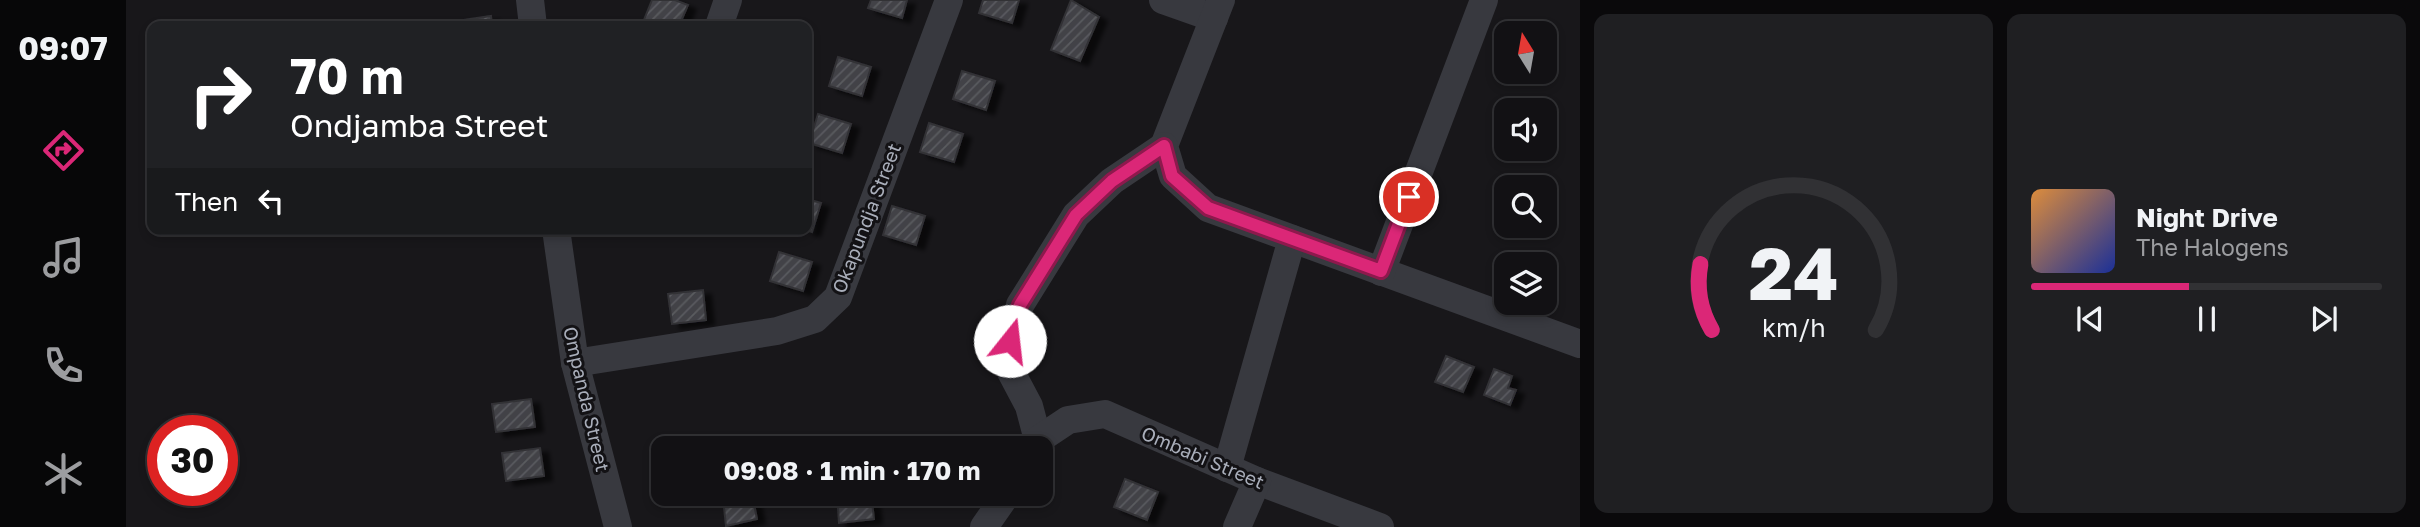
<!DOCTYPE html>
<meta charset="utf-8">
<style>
:root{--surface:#121114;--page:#1f1f22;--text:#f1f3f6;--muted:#9c9da0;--line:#313134;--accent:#db2777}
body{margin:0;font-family:"Golos Text",sans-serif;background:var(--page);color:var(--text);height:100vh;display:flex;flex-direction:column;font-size:26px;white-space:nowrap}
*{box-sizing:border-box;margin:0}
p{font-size:23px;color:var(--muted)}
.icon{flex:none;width:38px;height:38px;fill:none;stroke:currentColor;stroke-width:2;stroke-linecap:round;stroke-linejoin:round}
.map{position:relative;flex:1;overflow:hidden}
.sheet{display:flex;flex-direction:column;gap:14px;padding:14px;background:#0a090b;width:840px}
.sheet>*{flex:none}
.hud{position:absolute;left:21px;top:21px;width:665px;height:214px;border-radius:14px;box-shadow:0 4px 10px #0003,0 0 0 2px var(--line);background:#202124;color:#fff;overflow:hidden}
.needle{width:46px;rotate:349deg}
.fabs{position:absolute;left:1368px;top:21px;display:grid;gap:14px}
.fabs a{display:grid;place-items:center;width:63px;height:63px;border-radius:14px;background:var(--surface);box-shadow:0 4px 10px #0003,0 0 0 2px var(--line);font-size:35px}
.speed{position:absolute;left:21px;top:415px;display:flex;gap:14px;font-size:35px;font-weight:700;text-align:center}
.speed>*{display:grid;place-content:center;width:91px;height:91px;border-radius:50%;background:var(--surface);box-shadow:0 4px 10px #0003,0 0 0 2px var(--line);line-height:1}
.speed .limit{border:10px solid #d22;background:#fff;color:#111}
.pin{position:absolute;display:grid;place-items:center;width:60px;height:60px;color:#fff;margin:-30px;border:4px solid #fff;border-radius:50%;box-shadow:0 2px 7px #0007}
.me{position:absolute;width:77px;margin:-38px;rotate:16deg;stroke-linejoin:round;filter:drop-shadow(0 0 5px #0008)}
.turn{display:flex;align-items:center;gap:24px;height:147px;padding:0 28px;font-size:32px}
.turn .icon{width:91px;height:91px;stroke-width:2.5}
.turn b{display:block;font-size:49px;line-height:60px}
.then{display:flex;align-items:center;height:66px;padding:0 28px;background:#0003;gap:14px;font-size:26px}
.sheet .widget{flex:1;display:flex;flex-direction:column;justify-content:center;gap:10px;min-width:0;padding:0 24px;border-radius:14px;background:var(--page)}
.sheet .dial{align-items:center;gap:0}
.dial svg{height:182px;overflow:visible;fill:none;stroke:var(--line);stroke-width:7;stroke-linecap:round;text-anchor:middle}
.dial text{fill:var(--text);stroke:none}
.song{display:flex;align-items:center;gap:21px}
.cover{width:84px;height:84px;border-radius:10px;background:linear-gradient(135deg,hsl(30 70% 55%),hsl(230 70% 35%))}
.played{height:7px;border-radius:4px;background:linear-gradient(90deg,var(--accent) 45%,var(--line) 45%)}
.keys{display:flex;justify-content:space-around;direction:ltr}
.sheet .tiles{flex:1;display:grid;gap:14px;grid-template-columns:repeat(2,1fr)}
.trip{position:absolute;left:525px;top:436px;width:402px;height:70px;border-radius:14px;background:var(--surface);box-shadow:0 4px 10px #0003,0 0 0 2px var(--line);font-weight:700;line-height:70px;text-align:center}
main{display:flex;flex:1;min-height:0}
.tabs{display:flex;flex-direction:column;width:126px;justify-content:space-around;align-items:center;background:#070708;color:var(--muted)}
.tabs .icon{width:49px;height:49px}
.tabs .active{color:var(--accent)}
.tabs b{font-size:32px;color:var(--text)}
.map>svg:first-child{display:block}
.building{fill:url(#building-hatch);stroke:#323136;stroke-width:2;filter:url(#shadow)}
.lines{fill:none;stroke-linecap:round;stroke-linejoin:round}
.minor{stroke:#38393f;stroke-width:28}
.route-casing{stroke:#8e194d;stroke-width:18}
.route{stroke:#db2777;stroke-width:12}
.labels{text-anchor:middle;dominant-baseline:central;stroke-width:6;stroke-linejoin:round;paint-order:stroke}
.street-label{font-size:19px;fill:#a9aeba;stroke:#131215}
</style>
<main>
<nav class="tabs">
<b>09:07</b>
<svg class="icon active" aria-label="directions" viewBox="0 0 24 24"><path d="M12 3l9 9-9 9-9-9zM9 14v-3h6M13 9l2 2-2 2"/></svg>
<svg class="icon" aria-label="music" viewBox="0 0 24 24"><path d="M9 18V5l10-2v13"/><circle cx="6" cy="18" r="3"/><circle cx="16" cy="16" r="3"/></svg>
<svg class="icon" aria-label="phone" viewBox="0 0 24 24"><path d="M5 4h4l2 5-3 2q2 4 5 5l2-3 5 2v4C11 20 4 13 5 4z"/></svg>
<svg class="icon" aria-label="climate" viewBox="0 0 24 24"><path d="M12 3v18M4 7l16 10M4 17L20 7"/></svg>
</nav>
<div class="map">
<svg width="1454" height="527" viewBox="0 0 1454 527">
<defs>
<pattern id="building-hatch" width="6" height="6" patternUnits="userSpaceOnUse" patternTransform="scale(1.75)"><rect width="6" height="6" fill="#424247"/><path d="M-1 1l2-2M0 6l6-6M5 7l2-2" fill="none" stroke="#5a5b5f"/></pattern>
<filter id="shadow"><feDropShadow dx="8" dy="4.5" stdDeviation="2" flood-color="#0009"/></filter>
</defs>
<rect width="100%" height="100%" fill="#18171a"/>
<!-- building -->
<g class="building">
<path d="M526 0H549L562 5 553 26H535L518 20Z"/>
<path d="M745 0H781L776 18 742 8Z"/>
<path d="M857 0H893L886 23 853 13Z"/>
<path d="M945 0 973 17 954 61 925 50Z"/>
<path d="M365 16 366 26H331L330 21Z"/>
<path d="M712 57 745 67 736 96 703 86Z"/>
<path d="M836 71 869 81 860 110 827 99Z"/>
<path d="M692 114 725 124 716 153 683 143Z"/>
<path d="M803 123 837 134 828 162 794 152Z"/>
<path d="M681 199 695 203 686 232 677 229H681Z"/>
<path d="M766 206 799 216 790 245 757 235Z"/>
<path d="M653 252 686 262 677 291 644 281Z"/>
<path d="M577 290 580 320 546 324 542 294Z"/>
<path d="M1320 356 1348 367 1337 392 1309 382Z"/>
<path d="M1368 369 1386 376 1382 388 1390 390 1384 405 1358 395Z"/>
<path d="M405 399 409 427 370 432 366 404Z"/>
<path d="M414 448 418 476 380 481 376 453Z"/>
<path d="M999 479 1032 492 1021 520 988 507Z"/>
<path d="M607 494H626L631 519 600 526 597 498 608 497Z"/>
<path d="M711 494H745L748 519 713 523Z"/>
</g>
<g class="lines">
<!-- minor -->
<g class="minor">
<path d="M404 0 407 26"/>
<path d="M1037 0 1088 18"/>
<path d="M1095 0 1038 146 1047 176 1082 208 1454 344"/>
<path d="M593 26 602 0"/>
<path d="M430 229 449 363 492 527"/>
<path d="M1255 272 1358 0"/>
<path d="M449 363 651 331 689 319 712 297 823 0"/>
<path d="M912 440 903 406 885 372 884 341 894 305 950 215 986 181 1038 146"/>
<path d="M907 448 912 440 942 420 979 414 1131 481 1254 527"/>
<path d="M1101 468 1166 239"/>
<path d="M858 527 881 494"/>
<path d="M1111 527 1131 481"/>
</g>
</g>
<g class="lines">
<!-- route casing -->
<g class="route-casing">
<path id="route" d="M884 341 894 305 950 215 986 181 1038 146 1046 176 1082 208 1255 271 1283 197"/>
</g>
<!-- route -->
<use href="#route" class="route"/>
</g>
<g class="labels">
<!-- street labels -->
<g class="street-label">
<text transform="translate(740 218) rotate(-69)">Okapundja Street</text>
<text transform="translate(461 399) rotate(77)">Ompanda Street</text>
<text transform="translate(1077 457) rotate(23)">Ombabi Street</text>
</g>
</g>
</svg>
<div class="fabs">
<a><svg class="needle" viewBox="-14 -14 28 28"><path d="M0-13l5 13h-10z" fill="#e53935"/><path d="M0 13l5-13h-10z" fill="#9c9da0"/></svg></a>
<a><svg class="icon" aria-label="sound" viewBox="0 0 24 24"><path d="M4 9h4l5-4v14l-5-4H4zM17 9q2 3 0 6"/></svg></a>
<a><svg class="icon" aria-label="search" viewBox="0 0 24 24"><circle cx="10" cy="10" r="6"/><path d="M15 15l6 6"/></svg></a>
<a><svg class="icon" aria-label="layers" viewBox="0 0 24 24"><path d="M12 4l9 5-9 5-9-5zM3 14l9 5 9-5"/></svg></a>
</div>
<div class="speed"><div class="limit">30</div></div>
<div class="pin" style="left:1283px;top:197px;background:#d93025"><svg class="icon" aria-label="arrive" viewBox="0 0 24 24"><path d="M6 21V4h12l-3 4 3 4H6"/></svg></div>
<svg class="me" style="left:884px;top:341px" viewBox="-20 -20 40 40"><circle r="19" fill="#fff"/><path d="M0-13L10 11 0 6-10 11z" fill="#db2777"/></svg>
<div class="trip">09:08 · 1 min · 170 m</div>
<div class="hud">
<div class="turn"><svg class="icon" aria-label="right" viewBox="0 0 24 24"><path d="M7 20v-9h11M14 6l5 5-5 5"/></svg><div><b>70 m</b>Ondjamba Street</div></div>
<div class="then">Then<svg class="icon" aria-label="left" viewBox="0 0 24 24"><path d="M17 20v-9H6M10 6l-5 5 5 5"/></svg></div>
</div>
</div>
<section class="sheet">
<div class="tiles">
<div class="widget dial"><svg viewBox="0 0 100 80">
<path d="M14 69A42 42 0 1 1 86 69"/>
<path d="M14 69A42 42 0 0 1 9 40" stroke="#db2777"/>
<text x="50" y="56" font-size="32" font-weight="700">24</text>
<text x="50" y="72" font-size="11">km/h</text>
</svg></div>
<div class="widget">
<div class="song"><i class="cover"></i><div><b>Night Drive</b><p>The Halogens</p></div></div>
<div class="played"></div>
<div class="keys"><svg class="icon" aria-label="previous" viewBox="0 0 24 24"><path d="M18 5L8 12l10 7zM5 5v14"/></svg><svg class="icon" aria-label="pause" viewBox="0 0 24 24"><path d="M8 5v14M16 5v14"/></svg><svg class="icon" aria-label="next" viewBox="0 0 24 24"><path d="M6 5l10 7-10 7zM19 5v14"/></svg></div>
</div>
</div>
</section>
</main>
